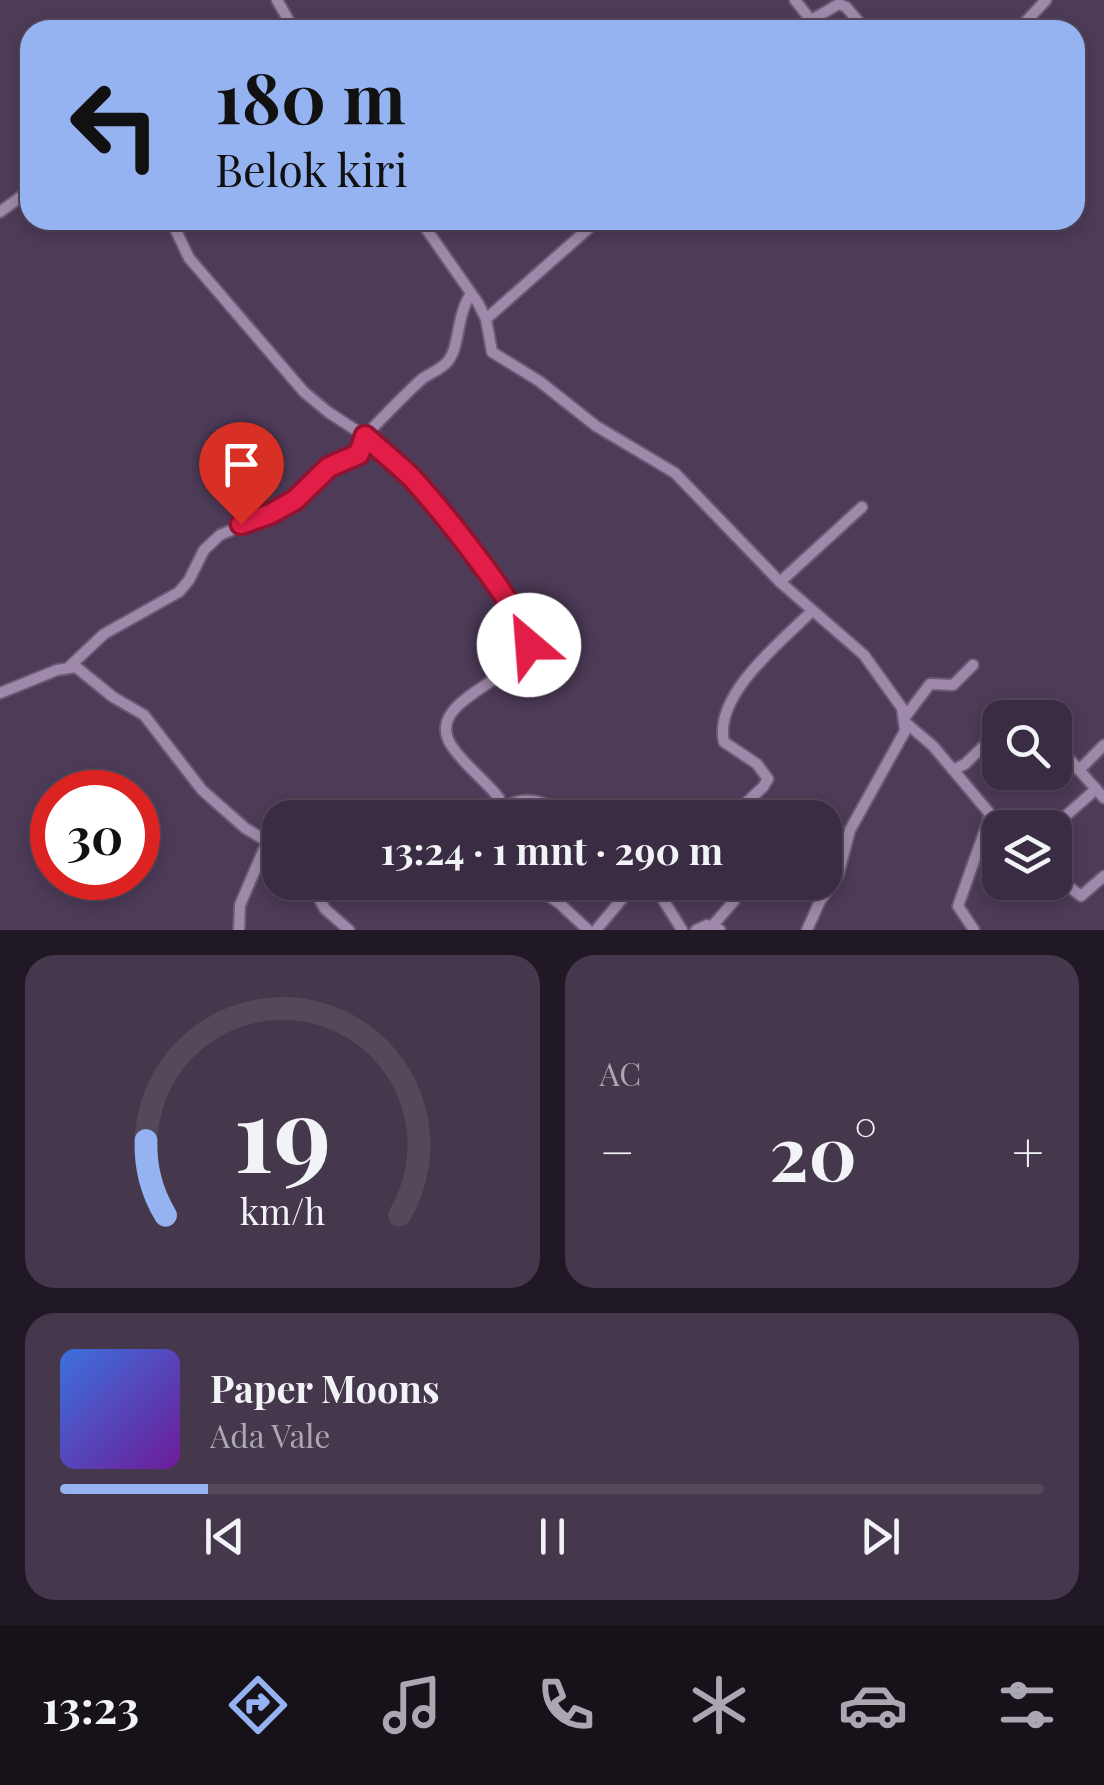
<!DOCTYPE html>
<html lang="id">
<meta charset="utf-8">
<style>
:root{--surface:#3a2c42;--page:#45384d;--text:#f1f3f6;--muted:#aba7b2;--line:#54485b;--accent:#95b2f1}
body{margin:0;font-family:"Playfair Display",serif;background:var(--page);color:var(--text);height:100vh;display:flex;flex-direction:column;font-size:38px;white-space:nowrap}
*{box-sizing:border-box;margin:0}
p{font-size:32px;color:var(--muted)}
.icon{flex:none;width:55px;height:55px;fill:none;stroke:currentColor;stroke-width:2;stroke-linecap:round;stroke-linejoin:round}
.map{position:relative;height:930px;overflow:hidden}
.panel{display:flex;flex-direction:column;gap:25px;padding:25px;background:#201824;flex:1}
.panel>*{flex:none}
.top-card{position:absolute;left:20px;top:20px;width:1065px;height:210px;border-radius:30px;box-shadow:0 5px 15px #0003,0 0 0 2px var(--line);background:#95b2f1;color:#111;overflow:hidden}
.controls{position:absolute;left:982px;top:700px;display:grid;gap:20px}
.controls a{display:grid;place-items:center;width:90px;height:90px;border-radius:20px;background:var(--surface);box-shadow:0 5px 15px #0003,0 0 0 2px var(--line);font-size:50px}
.speed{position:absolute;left:30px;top:770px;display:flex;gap:20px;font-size:50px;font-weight:700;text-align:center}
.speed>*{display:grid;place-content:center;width:130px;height:130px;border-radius:50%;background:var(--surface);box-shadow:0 5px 15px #0003,0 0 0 2px var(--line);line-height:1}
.speed .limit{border:15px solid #d22;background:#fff;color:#111}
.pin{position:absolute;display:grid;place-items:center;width:85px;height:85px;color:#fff;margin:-102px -42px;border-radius:50% 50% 50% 0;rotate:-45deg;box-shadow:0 0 10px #0007}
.pin .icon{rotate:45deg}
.me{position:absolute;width:110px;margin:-55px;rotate:333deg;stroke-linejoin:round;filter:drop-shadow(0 0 8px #0008)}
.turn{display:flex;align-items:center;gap:35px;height:210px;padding:0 30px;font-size:45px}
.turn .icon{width:130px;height:130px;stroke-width:2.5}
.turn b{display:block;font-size:70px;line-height:85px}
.big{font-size:75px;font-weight:700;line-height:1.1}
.panel .tile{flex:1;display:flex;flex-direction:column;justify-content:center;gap:15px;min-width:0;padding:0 35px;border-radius:30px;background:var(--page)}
.panel .dial{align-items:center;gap:0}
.dial svg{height:260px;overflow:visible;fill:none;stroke:var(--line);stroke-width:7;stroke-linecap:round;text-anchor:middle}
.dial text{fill:var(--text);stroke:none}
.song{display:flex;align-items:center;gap:30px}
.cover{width:120px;height:120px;border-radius:15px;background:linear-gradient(135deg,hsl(220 70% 55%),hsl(280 70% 35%))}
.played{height:10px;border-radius:5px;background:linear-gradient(90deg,var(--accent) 15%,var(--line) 15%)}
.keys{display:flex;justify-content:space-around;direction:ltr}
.heat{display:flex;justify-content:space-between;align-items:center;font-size:55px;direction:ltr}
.panel .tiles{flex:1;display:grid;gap:25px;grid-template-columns:1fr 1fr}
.tile:last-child{grid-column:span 2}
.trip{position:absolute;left:262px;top:800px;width:580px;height:100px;border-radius:30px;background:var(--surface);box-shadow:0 5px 15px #0003,0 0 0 2px var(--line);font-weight:700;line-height:100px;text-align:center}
.tab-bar{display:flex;height:160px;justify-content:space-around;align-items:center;background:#17121a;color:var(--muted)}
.tab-bar .icon{width:70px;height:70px}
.tab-bar .current{color:var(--accent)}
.tab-bar b{font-size:45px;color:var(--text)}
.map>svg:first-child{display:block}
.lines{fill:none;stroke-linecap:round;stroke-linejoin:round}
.minor-casing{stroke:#6a5a73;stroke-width:14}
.minor{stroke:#9e89aa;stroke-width:10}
.route-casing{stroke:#92132f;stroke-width:25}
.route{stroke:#e11d48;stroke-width:18}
</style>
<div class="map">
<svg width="1104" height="930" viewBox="0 0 1104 930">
<rect width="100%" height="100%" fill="#4d3b58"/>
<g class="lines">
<!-- minor casing -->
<g class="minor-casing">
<g id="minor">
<path d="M277 0 294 30"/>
<path d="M795 0 810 19"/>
<path d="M794 30 839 4 846 7 866 30"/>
<path d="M1018 30 1046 0"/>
<path d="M0 212 30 190"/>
<path d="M171 220 189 258 304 392 328 412 365 436 411 478 522 624 529 641C519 683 423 699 451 745 463 764 485 780 499 798L502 809 496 818"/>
<path d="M420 220 478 303 486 319 492 352 539 381 596 426 675 473 780 582 864 655 902 708 905 731 850 830 838 875 820 901 807 930"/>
<path d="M486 319 598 220"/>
<path d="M780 582 862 507"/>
<path d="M70 666 104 634 179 592 189 580 204 550 220 535 269 514 302 495 329 467 359 454 365 443V436C384 416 402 397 422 379 430 373 442 369 448 361 460 347 456 315 471 294"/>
<path d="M0 693 57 670 76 667 113 697 144 715 202 790 245 828 280 849"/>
<path d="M905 717 930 684 953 685 973 665"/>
<path d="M1013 718 1020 715 1031 718"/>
<path d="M906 723 933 746 1002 828"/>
<path d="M1055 743 1104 798"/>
<path d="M953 770 965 764 1000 730"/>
<path d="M1079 770 1104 745"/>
<path d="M502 809C527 791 550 805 574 818"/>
<path d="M725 818 745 804"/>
<path d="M757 818 745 804 763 787 768 779 757 764 724 742C713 695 782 641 812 611"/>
<path d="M1052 828 1096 789"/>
<path d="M1055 876 1081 896 1104 876"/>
<path d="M310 882 325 909 349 930"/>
<path d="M528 882 559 903 588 930"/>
<path d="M660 882 664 901 682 930"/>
<path d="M813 882 824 895"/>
<path d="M713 925 734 901 728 882"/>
<path d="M239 930 240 905 267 842"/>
<path d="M596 930 627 893 628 882"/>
<path d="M696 930 707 925 720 930"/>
<path d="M974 930 958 906 990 816"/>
</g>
</g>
<!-- minor -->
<use href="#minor" class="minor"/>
</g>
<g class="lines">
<!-- route casing -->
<g class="route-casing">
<path id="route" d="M241 524 270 514 295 500 329 467 359 454 365 436C380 450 397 463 412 478 436 504 527 615 529 645"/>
</g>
<!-- route -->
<use href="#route" class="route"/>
</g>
</svg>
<div class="controls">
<a><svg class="icon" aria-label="search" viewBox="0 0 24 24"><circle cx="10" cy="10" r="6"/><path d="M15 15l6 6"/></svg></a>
<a><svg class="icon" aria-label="layers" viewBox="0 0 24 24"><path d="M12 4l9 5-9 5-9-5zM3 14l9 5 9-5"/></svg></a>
</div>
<div class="speed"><div class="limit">30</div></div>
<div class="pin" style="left:241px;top:524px;background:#d93025"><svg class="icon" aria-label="arrive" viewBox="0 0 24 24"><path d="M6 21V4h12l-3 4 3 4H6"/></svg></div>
<svg class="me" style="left:529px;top:645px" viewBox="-20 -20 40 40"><circle r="19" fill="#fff"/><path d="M0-13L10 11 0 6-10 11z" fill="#e11d48"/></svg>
<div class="trip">13:24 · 1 mnt · 290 m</div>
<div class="top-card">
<div class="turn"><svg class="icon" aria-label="left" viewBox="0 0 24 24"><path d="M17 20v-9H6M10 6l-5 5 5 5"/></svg><div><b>180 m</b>Belok kiri</div></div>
</div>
</div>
<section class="panel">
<div class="tiles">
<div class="tile dial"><svg viewBox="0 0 100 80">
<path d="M14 69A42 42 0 1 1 86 69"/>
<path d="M14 69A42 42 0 0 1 8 46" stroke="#95b2f1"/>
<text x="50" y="56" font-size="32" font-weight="700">19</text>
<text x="50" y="72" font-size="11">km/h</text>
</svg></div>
<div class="tile"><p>AC</p>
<div class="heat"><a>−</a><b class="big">20°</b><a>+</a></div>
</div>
<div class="tile">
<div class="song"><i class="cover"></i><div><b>Paper Moons</b><p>Ada Vale</p></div></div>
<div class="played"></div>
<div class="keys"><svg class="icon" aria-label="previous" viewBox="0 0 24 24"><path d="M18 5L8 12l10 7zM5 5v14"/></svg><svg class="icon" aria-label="pause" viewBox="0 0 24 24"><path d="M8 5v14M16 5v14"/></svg><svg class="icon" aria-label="next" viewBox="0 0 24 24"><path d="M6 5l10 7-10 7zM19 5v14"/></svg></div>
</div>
</div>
</section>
<nav class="tab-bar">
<b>13:23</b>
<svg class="icon current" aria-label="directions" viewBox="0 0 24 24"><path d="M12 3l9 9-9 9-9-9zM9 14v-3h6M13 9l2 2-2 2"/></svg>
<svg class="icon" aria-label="music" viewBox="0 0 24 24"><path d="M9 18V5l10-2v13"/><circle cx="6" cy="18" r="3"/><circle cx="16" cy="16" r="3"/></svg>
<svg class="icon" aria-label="phone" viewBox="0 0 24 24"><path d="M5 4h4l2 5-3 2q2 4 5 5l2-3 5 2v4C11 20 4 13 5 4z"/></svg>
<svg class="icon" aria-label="climate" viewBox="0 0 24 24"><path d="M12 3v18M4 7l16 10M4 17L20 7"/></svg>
<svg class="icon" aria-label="car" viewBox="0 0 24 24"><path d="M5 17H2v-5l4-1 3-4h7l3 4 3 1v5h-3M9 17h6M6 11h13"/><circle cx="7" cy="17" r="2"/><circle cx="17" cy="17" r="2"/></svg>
<svg class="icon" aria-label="filters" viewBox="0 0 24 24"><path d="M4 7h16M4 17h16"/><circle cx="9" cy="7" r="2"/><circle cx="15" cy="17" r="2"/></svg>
</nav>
